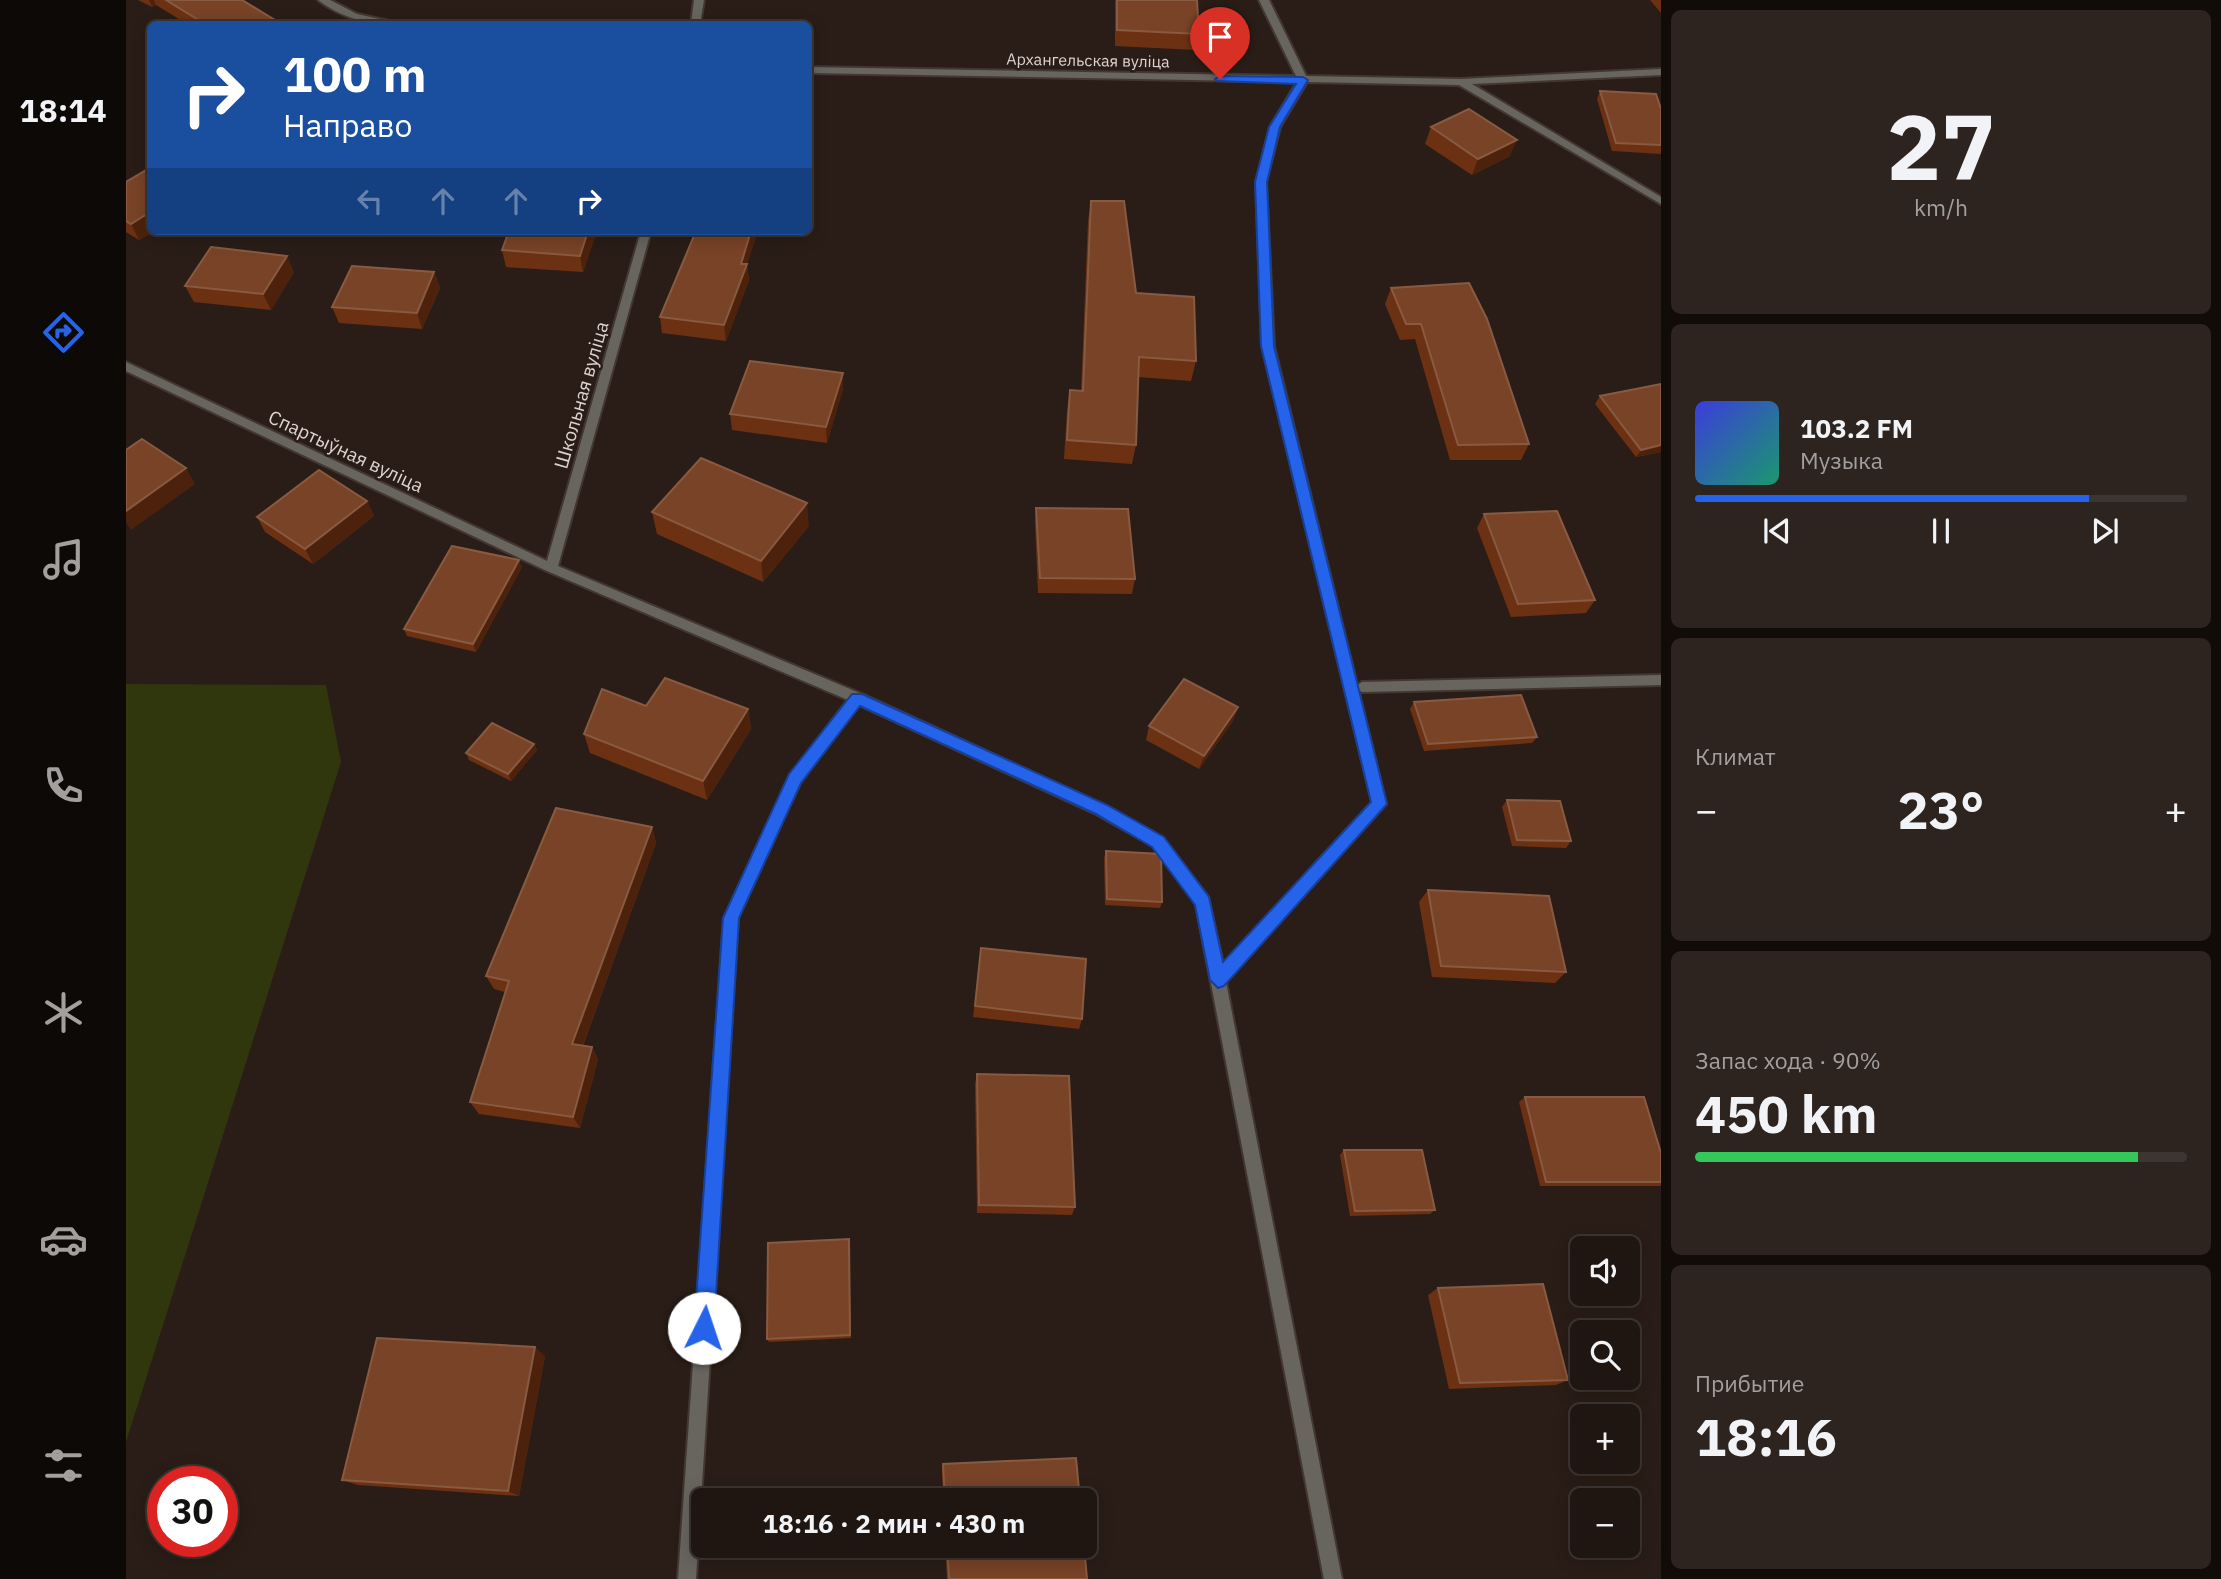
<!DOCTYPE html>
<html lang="ru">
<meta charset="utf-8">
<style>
:root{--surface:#201611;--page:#2d231f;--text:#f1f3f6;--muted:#a29f9f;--line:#3d3531;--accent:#2563eb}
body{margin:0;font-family:"IBM Plex Sans",sans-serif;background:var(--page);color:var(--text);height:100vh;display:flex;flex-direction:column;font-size:26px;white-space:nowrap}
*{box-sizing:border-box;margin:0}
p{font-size:23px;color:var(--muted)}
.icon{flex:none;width:38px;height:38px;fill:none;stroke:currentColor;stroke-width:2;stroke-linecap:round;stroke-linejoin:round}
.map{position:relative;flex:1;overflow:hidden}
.details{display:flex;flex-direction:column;gap:10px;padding:10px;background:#120c09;width:560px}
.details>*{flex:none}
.banner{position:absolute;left:21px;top:21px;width:665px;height:214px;border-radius:10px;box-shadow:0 4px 18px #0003,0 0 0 2px var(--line);background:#1a4fa0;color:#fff;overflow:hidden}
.tools{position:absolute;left:1444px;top:1236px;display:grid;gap:14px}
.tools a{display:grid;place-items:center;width:70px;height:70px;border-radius:10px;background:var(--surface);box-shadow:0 4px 18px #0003,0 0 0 2px var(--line);font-size:35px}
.speed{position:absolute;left:21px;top:1466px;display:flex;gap:14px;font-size:35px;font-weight:700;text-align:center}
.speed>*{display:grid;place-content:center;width:91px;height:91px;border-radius:50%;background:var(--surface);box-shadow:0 4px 18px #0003,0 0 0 2px var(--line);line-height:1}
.speed .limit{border:10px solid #d22;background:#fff;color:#111}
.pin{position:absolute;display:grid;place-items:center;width:60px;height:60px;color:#fff;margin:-72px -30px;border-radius:50% 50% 50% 0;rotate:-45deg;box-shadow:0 0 7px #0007}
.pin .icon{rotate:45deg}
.me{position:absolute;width:77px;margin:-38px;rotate:4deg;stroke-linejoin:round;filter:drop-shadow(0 0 5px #0008)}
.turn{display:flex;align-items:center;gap:24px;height:147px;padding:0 21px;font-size:32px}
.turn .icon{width:91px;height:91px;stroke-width:2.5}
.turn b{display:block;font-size:49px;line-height:60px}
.lanes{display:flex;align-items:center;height:66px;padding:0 21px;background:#0003;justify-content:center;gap:35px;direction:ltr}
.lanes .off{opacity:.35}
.big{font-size:52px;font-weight:700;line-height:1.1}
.details .tile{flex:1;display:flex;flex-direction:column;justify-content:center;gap:10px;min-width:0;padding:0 24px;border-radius:10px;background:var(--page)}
.details .dial{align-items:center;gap:0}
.dial b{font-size:91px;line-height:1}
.song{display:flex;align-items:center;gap:21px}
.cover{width:84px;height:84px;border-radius:10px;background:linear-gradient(135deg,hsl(240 70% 55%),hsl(160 70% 35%))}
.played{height:7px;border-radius:4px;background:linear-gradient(90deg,var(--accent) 80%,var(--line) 80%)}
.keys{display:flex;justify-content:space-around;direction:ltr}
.heat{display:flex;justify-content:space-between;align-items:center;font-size:38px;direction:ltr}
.charge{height:10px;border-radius:5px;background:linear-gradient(90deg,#34c759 90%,var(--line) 0)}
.trip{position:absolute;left:565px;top:1488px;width:406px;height:70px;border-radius:10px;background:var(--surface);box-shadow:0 4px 18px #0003,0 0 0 2px var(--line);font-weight:700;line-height:70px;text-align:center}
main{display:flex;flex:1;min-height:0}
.menu{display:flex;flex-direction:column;width:126px;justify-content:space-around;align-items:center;background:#0d0907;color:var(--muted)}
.menu .icon{width:49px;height:49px}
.menu .active{color:var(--accent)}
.menu b{font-size:32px;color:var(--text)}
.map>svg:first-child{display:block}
.green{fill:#30370d}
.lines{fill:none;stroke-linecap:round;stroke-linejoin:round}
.service-casing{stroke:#433731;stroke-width:4}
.minor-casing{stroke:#433731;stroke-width:4}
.service{fill:#68655f;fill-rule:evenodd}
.minor{fill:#68655f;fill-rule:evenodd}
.wall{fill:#6c3112}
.shaded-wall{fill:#4d220c}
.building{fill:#794327;stroke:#885a41;stroke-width:2}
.route{fill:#2563eb;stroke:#184099;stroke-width:2}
.labels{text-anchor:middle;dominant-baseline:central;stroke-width:5;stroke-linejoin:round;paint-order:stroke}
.far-street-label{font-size:16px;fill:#ddd4d0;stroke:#2a1d17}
.street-label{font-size:19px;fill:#ddd4d0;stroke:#2a1d17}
</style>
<main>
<nav class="menu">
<b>18:14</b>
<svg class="icon active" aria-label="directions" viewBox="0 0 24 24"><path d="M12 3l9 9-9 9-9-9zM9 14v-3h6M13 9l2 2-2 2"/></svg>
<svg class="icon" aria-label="music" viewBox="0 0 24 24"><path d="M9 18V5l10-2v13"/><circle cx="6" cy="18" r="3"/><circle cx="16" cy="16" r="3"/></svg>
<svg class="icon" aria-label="phone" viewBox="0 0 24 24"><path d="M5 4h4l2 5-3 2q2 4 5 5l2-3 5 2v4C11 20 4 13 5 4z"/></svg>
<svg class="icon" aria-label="climate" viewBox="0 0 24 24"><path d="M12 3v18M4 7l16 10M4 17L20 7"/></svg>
<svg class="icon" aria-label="car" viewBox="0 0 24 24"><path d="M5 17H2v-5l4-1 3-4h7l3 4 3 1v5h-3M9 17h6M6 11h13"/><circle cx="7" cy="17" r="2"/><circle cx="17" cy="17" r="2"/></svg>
<svg class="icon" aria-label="filters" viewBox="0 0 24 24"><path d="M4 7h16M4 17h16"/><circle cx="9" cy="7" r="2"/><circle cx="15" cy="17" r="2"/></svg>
</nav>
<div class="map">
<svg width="1535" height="1579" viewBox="0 0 1535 1579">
<rect width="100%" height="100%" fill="#2a1d17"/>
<!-- green -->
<path class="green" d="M0 684 200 685 215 762 0 1442Z"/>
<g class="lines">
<!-- service casing -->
<g class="service-casing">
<path id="service" d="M1535 675V685L1236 692 1229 687 1236 682Z"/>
</g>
<!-- minor casing -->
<g class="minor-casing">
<g id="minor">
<path d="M192 0H204L231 14 277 24C248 27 215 18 192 0Z"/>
<path d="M568 0H578L574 24H565Z"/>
<path d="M1133 0H1143L1180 76 1335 79 1535 69V75L1346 84 1535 197V204L1333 85 1181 82 1154 127 1140 182 1148 346 1260 804 1100 982 1216 1579H1198L1070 904 1027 846 970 814 733 705 674 783 612 918 570 1579H552L598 918 664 775 722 700 421 571 0 371V362L421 561 515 231H525L432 566 736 694 980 806 1037 838 1082 897 1097 964 1246 802 1136 346 1130 182 1144 127 1171 82 682 73V67L1170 76Z"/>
</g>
</g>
<!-- service -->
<use href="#service" class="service"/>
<!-- minor -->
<use href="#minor" class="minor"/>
</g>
<!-- wall -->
<g class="wall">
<path d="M12 0H116L154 23V24H61L30 5 26 7Z"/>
<path d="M989 0H1071L1073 34 1070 50 989 46Z"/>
<path d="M1524 0H1535V13Z"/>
<path d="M1474 91 1535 109V154L1486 151 1471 99Z"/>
<path d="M1305 127 1384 156 1346 175 1299 144Z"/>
<path d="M0 182 24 231H29L13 240 0 232Z"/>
<path d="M965 201 1010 293 1070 361 1065 381 1012 377 1010 445 1006 464 938 459 941 410 944 390 955 391 962 221Z"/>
<path d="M471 231 457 272 380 267 376 250Z"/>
<path d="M621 265 623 280 600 341 536 333 534 317Z"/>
<path d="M168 272 145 310 68 302 59 286Z"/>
<path d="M308 272 314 288 296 329 213 323 206 307Z"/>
<path d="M1265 288 1403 444 1395 460H1324L1289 339 1274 340 1259 304Z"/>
<path d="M717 389 701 443 606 430 604 414Z"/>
<path d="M1474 396 1535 452 1510 457 1469 404Z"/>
<path d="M241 501 248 516 187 564 139 532 131 517Z"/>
<path d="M910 508 1009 579 1006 594 912 593 909 523Z"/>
<path d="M526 512 683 526 637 582 531 534Z"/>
<path d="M1358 514 1469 600 1460 613 1385 617 1351 528Z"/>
<path d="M396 567 350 652 281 636 278 629Z"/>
<path d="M1288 702 1411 737 1406 743 1298 751 1284 709Z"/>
<path d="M1112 707 1107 721 1073 769 1020 740 1023 726Z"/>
<path d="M622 709 625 729 581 800 464 753 458 734Z"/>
<path d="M408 744 411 750 385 781 343 760 340 753Z"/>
<path d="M1381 800 1445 841 1440 848 1386 846 1376 807Z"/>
<path d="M526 827 530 843 457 1046 466 1047 472 1059 454 1128 353 1114 344 1102 379 992 368 989 360 976Z"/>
<path d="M980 851 1036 902 1034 908 979 905 978 858Z"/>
<path d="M1302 890 1440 972 1429 983 1306 977 1293 902Z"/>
<path d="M855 948 956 1019 953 1029 847 1017Z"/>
<path d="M851 1074 949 1207 946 1215 851 1213 849 1084Z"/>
<path d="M1399 1097 1535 1153V1186H1414L1393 1102Z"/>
<path d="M1218 1150 1309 1210 1304 1214 1224 1216 1214 1155Z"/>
<path d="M723 1239 725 1338 643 1342 641 1339Z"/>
<path d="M1312 1288 1442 1380 1430 1385 1323 1389 1302 1295Z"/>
<path d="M419 1356 393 1496 232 1485 216 1480Z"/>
<path d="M817 1464 954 1500H817L816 1469Z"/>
<path d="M819 1545H958L961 1579H821Z"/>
</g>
<!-- shaded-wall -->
<g class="shaded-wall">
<path d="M23 0H28L30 5 26 7Z"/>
<path d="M1391 140 1384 156 1346 175 1352 159Z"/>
<path d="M24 212V231H29L13 240 5 224Z"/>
<path d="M462 231H471L457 272 454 256Z"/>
<path d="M625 231H632L621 265 623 280 600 341 598 325 615 264Z"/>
<path d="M161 256 168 272 145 310 137 294Z"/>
<path d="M308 272 314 288 296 329 291 313Z"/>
<path d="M717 373V389L701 443 700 427Z"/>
<path d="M1535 445V452L1510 457 1515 450Z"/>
<path d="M60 468 69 484 5 530 0 522V511Z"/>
<path d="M241 501 248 516 187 564 179 549Z"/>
<path d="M681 503 683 526 637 582 635 561Z"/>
<path d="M393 560 396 567 350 652 347 644Z"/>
<path d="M1112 707 1107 721 1073 769 1078 756Z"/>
<path d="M622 709 625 729 581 800 577 781Z"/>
<path d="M408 744 411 750 385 781 382 774Z"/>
<path d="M526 827 530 843 453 1056 446 1044Z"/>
<path d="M466 1047 472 1059 454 1128 447 1117Z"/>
<path d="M409 1347 419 1356 393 1496 382 1491Z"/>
</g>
<!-- building -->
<g class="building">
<path d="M40 0H116L154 23 150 24H79Z"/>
<path d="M991 0H1071L1073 34 991 30Z"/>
<path d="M1474 91 1530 94 1535 109V145L1490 143Z"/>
<path d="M1343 109 1391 140 1352 159 1305 127Z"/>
<path d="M22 169 24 170V212L5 224 0 221V182Z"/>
<path d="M965 201H998L1010 293 1068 297 1070 361 1013 357 1010 445 941 440 944 390 957 391Z"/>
<path d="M383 231H462L454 256 376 250Z"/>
<path d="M570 231H625L615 264H621L598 325 534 317Z"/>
<path d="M85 247 161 256 137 294 59 286Z"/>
<path d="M226 266 308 272 291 313 206 307Z"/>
<path d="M1343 283 1361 319 1403 444 1332 445 1295 324H1280L1265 288Z"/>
<path d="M624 361 717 373 700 427 604 414Z"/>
<path d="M1535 384V445L1515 450 1474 396Z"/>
<path d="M16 439 60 468 0 511V450Z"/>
<path d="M575 458 681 503 635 561 526 512Z"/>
<path d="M193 470 241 501 179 549 131 517Z"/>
<path d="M910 508 1002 509 1009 579 914 578Z"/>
<path d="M1431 511 1469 600 1392 604 1358 514Z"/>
<path d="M326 546 393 560 347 644 278 629Z"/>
<path d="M539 678 622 709 577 781 458 734 476 689 520 706Z"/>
<path d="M1058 679 1112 707 1078 756 1023 726Z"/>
<path d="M1395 695 1411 737 1302 744 1288 702Z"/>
<path d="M366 723 408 744 382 774 340 753Z"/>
<path d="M1381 800 1434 801 1445 841 1391 840Z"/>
<path d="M430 808 526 827 446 1044 466 1047 447 1117 344 1102 383 981 360 976Z"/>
<path d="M980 851 1035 854 1036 902 981 899Z"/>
<path d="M1302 890 1423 896 1440 972 1315 966Z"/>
<path d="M855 948 960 959 956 1019 849 1006Z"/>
<path d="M851 1074 943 1076 949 1207 853 1205Z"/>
<path d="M1399 1097H1518L1535 1153V1182H1420Z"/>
<path d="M1218 1150H1296L1309 1210 1229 1211Z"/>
<path d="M723 1239 724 1335 641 1339 642 1243Z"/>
<path d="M1417 1284 1442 1380 1334 1383 1312 1288Z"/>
<path d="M251 1338 409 1347 382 1491 216 1480Z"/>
<path d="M950 1458 954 1500H819L817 1464Z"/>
<path d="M821 1545H958L961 1579H823Z"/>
</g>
<!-- route -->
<path class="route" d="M1094 76 1177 77 1182 80 1154 127 1141 182 1148 346 1261 804 1098 986 1092 988 1084 980 1069 905 1026 847 970 814 734 706 675 783 613 918 588 1328 585 1335 578 1338 571 1335 568 1328 597 918 663 774 726 694H736L981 805 1038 837 1083 897 1097 962 1245 802 1135 346 1129 182 1143 127 1170 84 1091 81 1089 79Z"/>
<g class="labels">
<!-- far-street labels -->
<g class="far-street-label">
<text transform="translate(962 60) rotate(1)">Архангельская вуліца</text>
</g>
<!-- street labels -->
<g class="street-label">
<text transform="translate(455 395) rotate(-74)">Школьная вуліца</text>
<text transform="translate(220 451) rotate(25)">Спартыўная вуліца</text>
</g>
</g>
</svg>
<div class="tools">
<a><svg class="icon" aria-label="sound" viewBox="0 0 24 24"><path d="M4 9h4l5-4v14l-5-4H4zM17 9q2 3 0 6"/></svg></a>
<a><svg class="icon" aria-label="search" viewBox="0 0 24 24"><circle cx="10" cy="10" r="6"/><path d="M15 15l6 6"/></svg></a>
<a>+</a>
<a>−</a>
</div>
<div class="speed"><div class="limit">30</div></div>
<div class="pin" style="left:1094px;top:79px;background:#d93025"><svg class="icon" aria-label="arrive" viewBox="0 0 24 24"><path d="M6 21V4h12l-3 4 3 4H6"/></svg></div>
<svg class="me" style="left:578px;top:1328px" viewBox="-20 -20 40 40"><circle r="19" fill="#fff"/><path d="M0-13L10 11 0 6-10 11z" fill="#2563eb"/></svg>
<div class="trip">18:16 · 2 мин · 430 m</div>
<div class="banner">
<div class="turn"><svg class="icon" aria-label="right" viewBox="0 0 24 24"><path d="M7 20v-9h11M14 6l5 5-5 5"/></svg><div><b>100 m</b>Направо</div></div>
<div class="lanes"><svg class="icon off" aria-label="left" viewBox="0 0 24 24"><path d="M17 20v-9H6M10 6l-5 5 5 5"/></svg><svg class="icon off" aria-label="ahead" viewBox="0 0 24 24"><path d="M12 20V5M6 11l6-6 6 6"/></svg><svg class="icon off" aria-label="ahead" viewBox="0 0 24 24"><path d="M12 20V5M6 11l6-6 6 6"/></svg><svg class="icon" aria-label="right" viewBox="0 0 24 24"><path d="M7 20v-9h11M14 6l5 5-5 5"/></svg></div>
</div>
</div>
<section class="details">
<div class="tile dial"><b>27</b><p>km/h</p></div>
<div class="tile">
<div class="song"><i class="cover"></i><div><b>103.2 FM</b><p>Музыка</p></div></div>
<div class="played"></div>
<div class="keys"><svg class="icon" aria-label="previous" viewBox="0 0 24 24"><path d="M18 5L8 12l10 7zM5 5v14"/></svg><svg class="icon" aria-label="pause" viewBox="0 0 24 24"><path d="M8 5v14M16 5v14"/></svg><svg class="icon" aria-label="next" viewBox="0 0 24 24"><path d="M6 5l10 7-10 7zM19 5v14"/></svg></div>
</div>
<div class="tile"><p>Климат</p>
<div class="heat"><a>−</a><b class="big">23°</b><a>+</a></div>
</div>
<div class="tile"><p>Запас хода · 90%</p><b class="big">450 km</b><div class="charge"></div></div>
<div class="tile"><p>Прибытие</p><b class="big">18:16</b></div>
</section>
</main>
